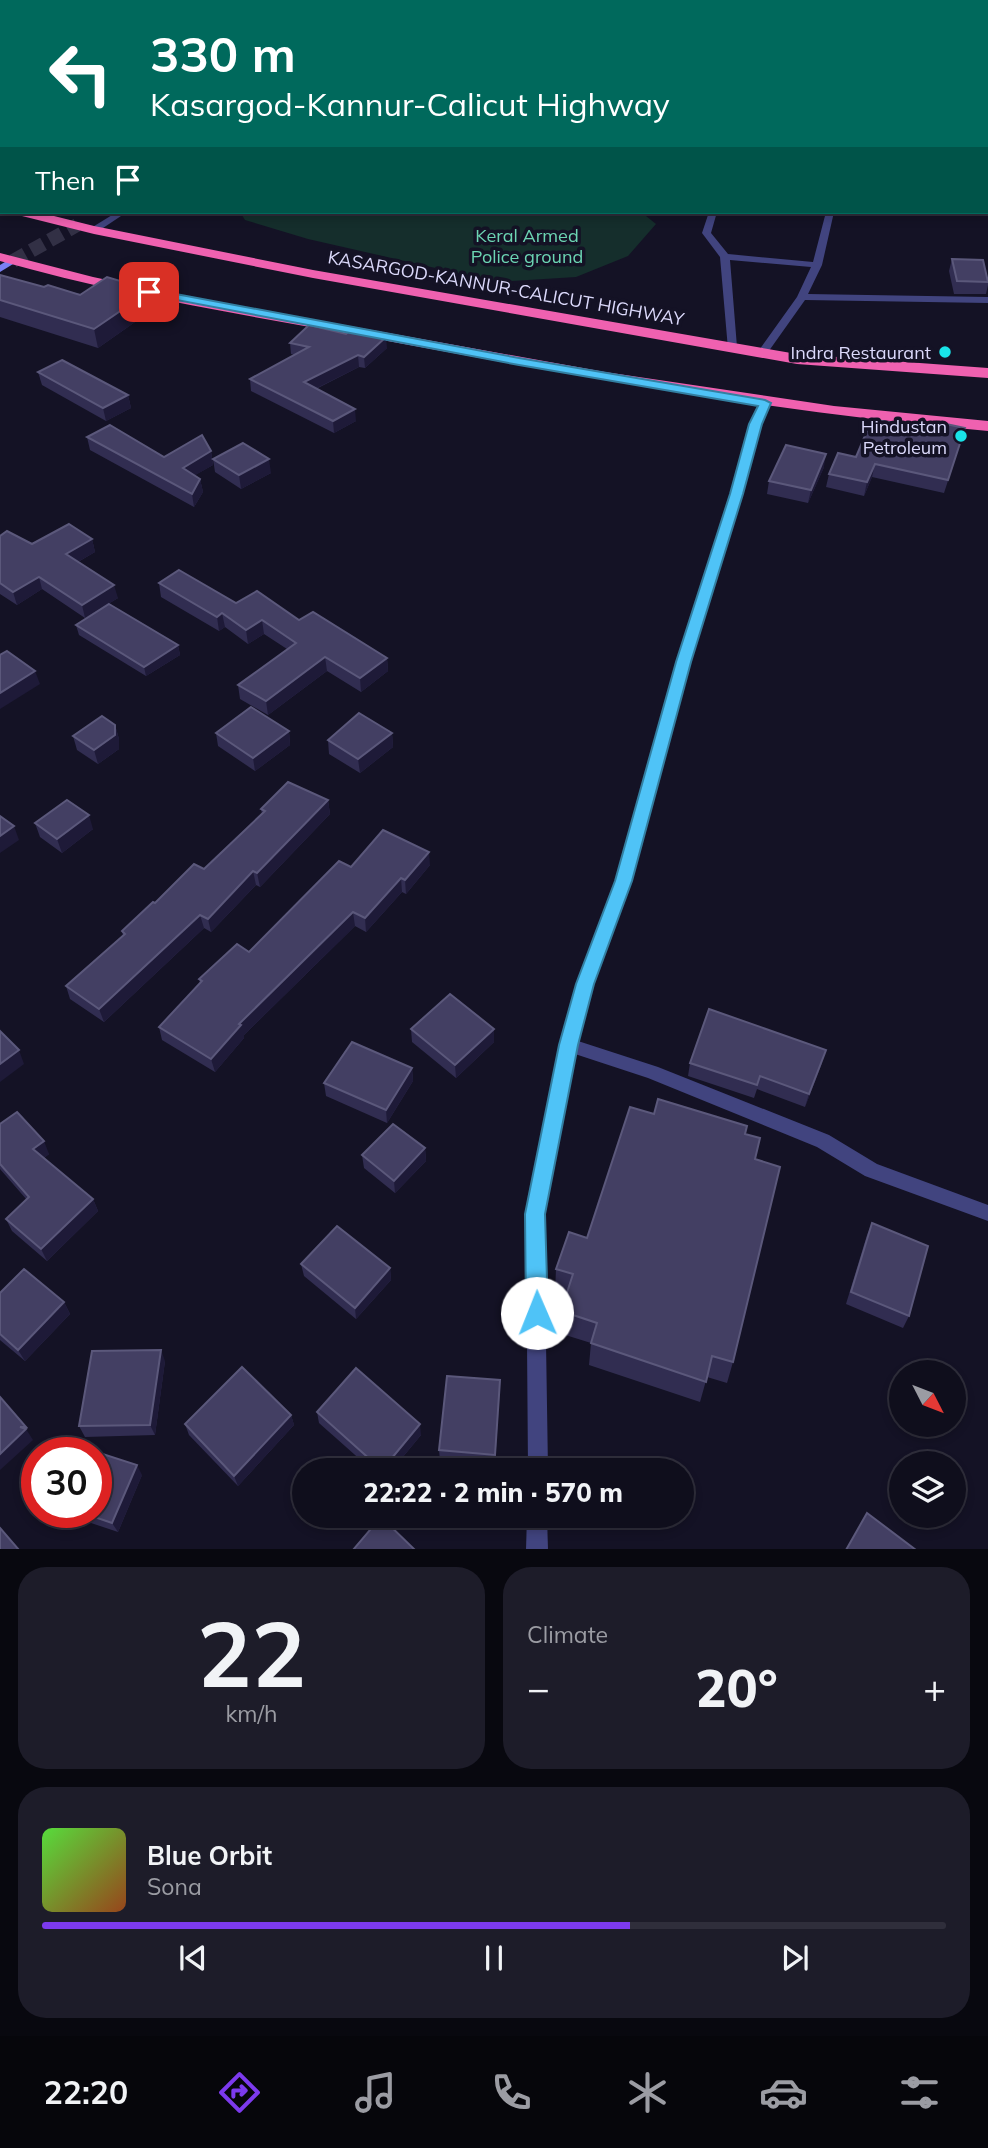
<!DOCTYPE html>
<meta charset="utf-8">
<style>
:root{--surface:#0f0e1c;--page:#1d1c29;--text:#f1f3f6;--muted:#9b9ca3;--line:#2f2e3b;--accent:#7c3aed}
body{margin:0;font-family:Mulish,sans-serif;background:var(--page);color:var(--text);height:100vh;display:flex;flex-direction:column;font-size:26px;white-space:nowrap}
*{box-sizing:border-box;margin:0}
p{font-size:23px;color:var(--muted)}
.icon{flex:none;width:38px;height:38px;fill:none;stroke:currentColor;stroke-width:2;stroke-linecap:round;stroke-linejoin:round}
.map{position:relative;height:1549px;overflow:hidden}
.details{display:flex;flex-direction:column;gap:18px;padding:18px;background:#08080f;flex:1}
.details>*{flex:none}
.hud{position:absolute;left:0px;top:0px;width:989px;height:214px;box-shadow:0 4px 10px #0003,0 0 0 2px var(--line);background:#00695c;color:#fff;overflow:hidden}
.needle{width:46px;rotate:132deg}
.controls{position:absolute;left:889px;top:1360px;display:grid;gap:14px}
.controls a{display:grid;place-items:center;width:77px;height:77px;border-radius:50%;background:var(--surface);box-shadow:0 4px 10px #0003,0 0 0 2px var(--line);font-size:35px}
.speed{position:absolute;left:21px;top:1437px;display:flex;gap:14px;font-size:35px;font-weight:700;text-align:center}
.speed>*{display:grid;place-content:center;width:91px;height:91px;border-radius:50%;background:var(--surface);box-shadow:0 4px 10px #0003,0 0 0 2px var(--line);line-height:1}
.speed .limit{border:10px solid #d22;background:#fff;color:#111}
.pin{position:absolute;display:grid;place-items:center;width:60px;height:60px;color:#fff;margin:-30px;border-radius:14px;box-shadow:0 4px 10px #0006}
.me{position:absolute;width:77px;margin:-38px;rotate:359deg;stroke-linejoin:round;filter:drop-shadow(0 0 5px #0008)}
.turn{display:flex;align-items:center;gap:24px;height:147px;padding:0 35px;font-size:32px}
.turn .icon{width:91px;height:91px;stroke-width:2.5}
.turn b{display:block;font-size:49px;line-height:60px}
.then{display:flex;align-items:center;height:66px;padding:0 35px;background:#0003;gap:14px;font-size:26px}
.big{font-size:52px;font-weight:800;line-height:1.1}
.details .card{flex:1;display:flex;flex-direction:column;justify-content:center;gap:10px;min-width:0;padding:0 24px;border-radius:28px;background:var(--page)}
.details .dial{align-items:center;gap:0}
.dial b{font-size:91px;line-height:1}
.song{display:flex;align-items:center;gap:21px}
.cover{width:84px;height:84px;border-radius:10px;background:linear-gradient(135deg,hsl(110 70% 55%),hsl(20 70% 35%))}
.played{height:7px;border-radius:4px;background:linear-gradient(90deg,var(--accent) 65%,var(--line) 65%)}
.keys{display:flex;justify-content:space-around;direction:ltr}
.heat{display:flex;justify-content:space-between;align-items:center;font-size:38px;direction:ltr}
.details .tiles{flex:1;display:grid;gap:18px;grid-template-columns:1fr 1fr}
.card:last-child{grid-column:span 2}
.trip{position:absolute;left:292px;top:1458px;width:402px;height:70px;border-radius:35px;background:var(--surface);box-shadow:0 4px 10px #0003,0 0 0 2px var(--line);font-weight:800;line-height:70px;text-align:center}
.menu{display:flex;height:112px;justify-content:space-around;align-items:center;background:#06060b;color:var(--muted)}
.menu .icon{width:49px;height:49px}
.menu .on{color:var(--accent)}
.menu b{font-size:32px;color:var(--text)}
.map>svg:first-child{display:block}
.green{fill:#152e2c}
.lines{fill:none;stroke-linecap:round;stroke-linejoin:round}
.highway-tunnel{stroke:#323045;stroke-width:14;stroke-dasharray:14 7;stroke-linecap:butt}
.street{fill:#41447f;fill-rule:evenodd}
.secondary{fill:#7a80f2;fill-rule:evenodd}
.highway{fill:#ef61b0;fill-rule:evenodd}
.wall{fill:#312d51}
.shaded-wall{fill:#1e1a38}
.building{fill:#433f63;stroke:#5b587b;stroke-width:2}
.route{fill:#4fc3f7;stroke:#337fa1;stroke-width:2}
.poi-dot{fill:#19e3e8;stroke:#141225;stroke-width:2.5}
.labels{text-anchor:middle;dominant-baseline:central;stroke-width:7;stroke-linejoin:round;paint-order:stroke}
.far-park-label{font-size:18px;fill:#6cd5b3;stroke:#141225}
.far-street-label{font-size:18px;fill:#dbd9fb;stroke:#141225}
.far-poi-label{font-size:18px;fill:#dbd9fb;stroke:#141225;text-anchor:end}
</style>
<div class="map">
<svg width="988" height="1550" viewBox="0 0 988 1550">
<rect width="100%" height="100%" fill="#141225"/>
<!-- green -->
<path class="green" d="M240 212H641L656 224 628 256 576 277 497 282 308 239 245 220Z"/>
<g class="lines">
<!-- highway-tunnel -->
<path class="highway-tunnel" d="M13 261 77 225"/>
<!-- street -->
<g class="street">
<path d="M510 0H518L509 2Z"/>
<path d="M677 0 688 2H678Z"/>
<rect x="713" y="0" width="6" height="2"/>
<path d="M117 212H127L97 232H91V228Z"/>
<path d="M709 212H717L711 233 728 254 813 262 826 212H834L822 265 808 294 988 297V303L805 300 766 355 762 356 757 353 797 297 811 267 730 260 737 347 728 349 720 257 702 233Z"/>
<path d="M765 400 770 403 760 424 742 494 689 662 631 881 593 984 578 1041 658 1067 829 1135 877 1164 988 1205V1221L865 1176 817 1147 648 1078 575 1054 544 1214 548 1470H528L526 1214 561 1045 577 984 617 881 677 662 730 494 750 424 760 403Z"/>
<path d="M527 1516H547L548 1550H526Z"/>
</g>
<!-- secondary -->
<g class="secondary">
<path d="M263 0 261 2H251Z"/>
<rect x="0" y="72" width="2" height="4"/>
<path d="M10 259 18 261 0 272V265Z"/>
</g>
<!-- highway -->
<g class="highway">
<path d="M0 202 2 203V211L0 210Z"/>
<path d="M16 212H38L94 226 313 270 797 354 988 368V378L797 364 313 278 94 234 18 215Z"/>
<path d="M0 253 93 277 188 297 605 372 834 406 988 421V431C782 413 580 377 377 339 251 316 124 296 0 261Z"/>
</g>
</g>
<!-- wall -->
<g class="wall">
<path d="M952 259 988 278V285L986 294H954L949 271Z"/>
<path d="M0 275 44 287 155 308 98 348 0 317Z"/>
<path d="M290 343 387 348 365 368 359 367 316 389 356 421 334 433 251 391 250 379 295 355 291 354Z"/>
<path d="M38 372 128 395 131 408 106 421 42 385Z"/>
<path d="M87 437 164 457 211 451 213 465 195 475 200 479 203 492 194 507 90 450Z"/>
<path d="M961 441 944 493 872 477 864 496 826 487 829 474 856 457Z"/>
<path d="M213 459 271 473 241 489 215 472Z"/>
<path d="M824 467 808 503 767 494 769 481Z"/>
<path d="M0 536 32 544 92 539 95 552 78 562 118 598 85 618 42 589 17 605 0 594Z"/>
<path d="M159 583 236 603 299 620 387 658 388 671 361 692 327 671 268 715 240 699 238 685 287 649 264 634 248 644 225 627 219 631 161 597Z"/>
<path d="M76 625 178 645 180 655 146 676 79 635Z"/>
<path d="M115 725 119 739V749L98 764 77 750 73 736Z"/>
<path d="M289 731 290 745 255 771 218 746 216 733Z"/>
<path d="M392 733 393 747 360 773 329 754 328 740Z"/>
<path d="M328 800 330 814 260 887 256 885 211 932 204 928 104 1022 70 999 66 986 123 936 122 931 155 903 204 869 262 814 261 809Z"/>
<path d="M35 823 93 829 62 853 40 837Z"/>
<path d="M430 865 406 894 402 892 366 932 355 926 244 1035V1038L215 1072 162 1040 159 1027 200 983 199 979 249 952 351 867Z"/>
<path d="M411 1029 494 1042 456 1078 412 1042Z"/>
<path d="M690 1063H822L805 1107 757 1089 754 1098 688 1076Z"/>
<path d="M412 1068 413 1081 387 1123 326 1096 324 1083Z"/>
<path d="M0 1124 49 1154 44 1158 93 1199 98 1211 47 1261 12 1231 6 1219 27 1200 0 1169Z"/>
<path d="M745 1134 755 1159 733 1362 727 1383 707 1377 700 1402 589 1365 591 1343 559 1333 561 1311 566 1295 555 1292 556 1269 587 1238Z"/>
<path d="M425 1148 426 1161 395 1193 364 1168 362 1155Z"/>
<path d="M872 1223 909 1316 903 1328 846 1304 867 1235Z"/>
<path d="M301 1264 390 1268 391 1280 356 1319 304 1276Z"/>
<path d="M0 1293 64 1302 70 1314 25 1361 0 1340Z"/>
<path d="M165 1361 155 1435 85 1437 79 1426Z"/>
<path d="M500 1380 495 1465 440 1461 439 1450Z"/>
<path d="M317 1412 421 1435 392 1470H372L319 1423Z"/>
<path d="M291 1415 294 1425 238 1486 189 1435 185 1424Z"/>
<path d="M142 1475 118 1532 64 1514 62 1512H96Z"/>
</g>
<!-- shaded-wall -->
<g class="shaded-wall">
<path d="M0 17H2V32L0 33Z"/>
<path d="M151 290 155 308 98 348 94 329Z"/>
<path d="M386 337 387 348 365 368 364 357Z"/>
<path d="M358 355 359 367 305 394 304 382Z"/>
<path d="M128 395 131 408 106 421 103 408Z"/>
<path d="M355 409 356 421 334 433 333 421Z"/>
<path d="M211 451 213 465 185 481 183 468Z"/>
<path d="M826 454 824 467 808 503 811 490Z"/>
<path d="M269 459 271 473 241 489 239 475Z"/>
<path d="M875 464 872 477 864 496 867 482Z"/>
<path d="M200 479 203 492 194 507 192 494Z"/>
<path d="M92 539 95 552 69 567 66 554Z"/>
<path d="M39 577 42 589 17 605 13 592Z"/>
<path d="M114 585 118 598 85 618 82 605Z"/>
<path d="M222 613 225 627 219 631 217 617Z"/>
<path d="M262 620 264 634 248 644 246 630Z"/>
<path d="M178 645 180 655 146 676 144 667Z"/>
<path d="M325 657 327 671 268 715 266 701Z"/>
<path d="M387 658 388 671 361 692 360 678Z"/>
<path d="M35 671 40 684 0 709V693Z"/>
<path d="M115 725 119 739V749L98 764 94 750Z"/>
<path d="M289 731 290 745 255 771 253 758Z"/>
<path d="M392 733 393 747 360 773 358 759Z"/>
<path d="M328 800 330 814 260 887 257 873Z"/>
<path d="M89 815 93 829 62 853 57 839Z"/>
<path d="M14 826 19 840 0 853V836Z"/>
<path d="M429 852 430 865 406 894 405 880Z"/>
<path d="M253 871 256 885 211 932 208 919Z"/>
<path d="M401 878 402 892 366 932 365 918Z"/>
<path d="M353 912 355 926 244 1035V1038L215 1072 211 1059 239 1024Z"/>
<path d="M200 915 204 928 104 1022 99 1009Z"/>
<path d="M494 1029V1042L456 1078 455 1065Z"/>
<path d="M19 1050 24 1064 0 1082V1064Z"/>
<path d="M826 1050 822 1063 805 1107 809 1094Z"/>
<path d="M412 1068 413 1081 387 1123 386 1110Z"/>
<path d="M44 1141 49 1154 39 1162 33 1149Z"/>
<path d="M425 1148 426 1161 395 1193 394 1181Z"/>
<path d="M93 1199 98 1211 47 1261 41 1249Z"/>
<path d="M390 1268 391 1280 356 1319 355 1308Z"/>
<path d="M64 1302 70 1314 25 1361 18 1350Z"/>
<path d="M161 1350 165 1361 155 1435 150 1425Z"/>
<path d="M500 1380V1391L495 1465V1455Z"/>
<path d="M291 1415 294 1425 238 1486 234 1476Z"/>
<path d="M420 1424 421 1435 392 1470H382Z"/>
<path d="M26 1429 33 1440 0 1470V1454Z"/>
<path d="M137 1465 142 1475 118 1532 112 1523Z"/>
</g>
<!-- building -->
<g class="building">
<path d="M0 0H50L53 2H2V17H0Z"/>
<path d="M952 259 983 260 988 282 957 281Z"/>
<path d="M0 275 44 287 48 285 80 295 107 277 151 290 94 329 0 300Z"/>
<path d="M309 325 346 334 353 328 386 337 364 357 358 355 304 382 355 409 333 421 250 379 309 347 290 343Z"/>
<path d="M62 360 128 395 103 408 38 372Z"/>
<path d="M872 419 938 432 941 423 965 428 948 480 875 464 867 482 829 474 838 453 856 457Z"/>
<path d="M110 425 164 457 202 435 211 451 183 468 200 479 192 494 87 437Z"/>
<path d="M243 443 269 459 239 475 213 459Z"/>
<path d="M786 445 826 454 811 490 769 481Z"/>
<path d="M69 524 92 539 66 554 114 585 82 605 39 577 13 592 0 583V536L7 531 32 544Z"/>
<path d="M179 570 236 603 257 591 299 620 313 612 387 658 360 678 325 657 266 701 238 685 296 643 262 620 246 630 222 613 217 617 159 583Z"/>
<path d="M109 604 178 645 144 667 76 625Z"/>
<path d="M7 651 35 671 0 693V655Z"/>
<path d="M251 707 289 731 253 758 216 733Z"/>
<path d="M359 713 392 733 358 759 328 740Z"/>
<path d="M102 716 115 725V735L94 750 73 736Z"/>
<path d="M288 782 328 800 257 873 253 871 208 919 200 915 99 1009 66 986 125 934 122 931 153 902 155 903 194 864 204 869 265 811 261 809Z"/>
<path d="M67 800 89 815 57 839 35 823Z"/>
<path d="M0 816 14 826 0 836Z"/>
<path d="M383 830 429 852 405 880 401 878 365 918 353 912 239 1024 241 1025 211 1059 159 1027 202 981 199 979 237 944 249 952 339 861 351 867Z"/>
<path d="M450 994 494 1029 455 1065 411 1029Z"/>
<path d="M709 1009 826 1050 809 1094 760 1076 757 1085 690 1063Z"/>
<path d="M0 1031 19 1050 0 1064Z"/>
<path d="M352 1042 412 1068 386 1110 324 1083Z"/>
<path d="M658 1099 747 1126 745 1134 760 1138 755 1159 780 1167 733 1362 712 1356 706 1382 591 1343 597 1323 561 1311 573 1274 556 1269 569 1232 587 1238 630 1107 654 1114Z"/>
<path d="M17 1112 44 1141 33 1149 93 1199 41 1249 6 1219 29 1197 0 1164V1124Z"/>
<path d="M393 1124 425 1148 394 1181 362 1155Z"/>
<path d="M872 1223 928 1246 909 1316 851 1292Z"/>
<path d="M337 1226 390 1268 355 1308 301 1264Z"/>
<path d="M24 1269 64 1302 18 1350 0 1334V1293Z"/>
<path d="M161 1350 150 1425 79 1426 92 1351Z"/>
<path d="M242 1367 291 1415 234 1476 185 1424Z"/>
<path d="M356 1368 420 1424 382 1470 317 1412Z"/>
<path d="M447 1376 500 1380 495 1455 439 1450Z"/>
<path d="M0 1397 26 1427H20L26 1429 0 1454Z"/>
<path d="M84 1448 137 1465 112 1523 80 1512H96V1452H82Z"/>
<path d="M867 1513 916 1550H846Z"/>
<path d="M381 1517 415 1550H353Z"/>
<path d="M0 1528 19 1550H0Z"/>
</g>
<!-- route -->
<path class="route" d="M149 289 519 358 765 400 771 403 762 424 743 494 691 662 632 881 594 984 578 1045 545 1214 548 1313 545 1320 537 1323 529 1320 526 1313 525 1214 559 1045 576 984 615 881 676 662 730 494 749 424 758 406 519 365 145 294V290Z"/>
<!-- markers -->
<g class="poi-dot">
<circle cx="945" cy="352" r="7"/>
<circle cx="961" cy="436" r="7"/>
</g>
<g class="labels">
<!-- far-park labels -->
<g class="far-park-label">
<text x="527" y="235">Keral Armed<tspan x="527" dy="21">Police ground</tspan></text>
</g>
<!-- far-street labels -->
<g class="far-street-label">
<text transform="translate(506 288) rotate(10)">KASARGOD-KANNUR-CALICUT HIGHWAY</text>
</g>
<!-- far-poi labels -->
<g class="far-poi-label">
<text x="931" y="352">Indra Restaurant</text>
<text x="947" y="426">Hindustan<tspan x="947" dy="21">Petroleum</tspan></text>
</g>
</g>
</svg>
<div class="controls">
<a><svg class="needle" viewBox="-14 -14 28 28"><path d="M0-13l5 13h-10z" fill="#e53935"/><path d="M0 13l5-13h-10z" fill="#9b9ca3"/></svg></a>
<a><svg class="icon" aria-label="layers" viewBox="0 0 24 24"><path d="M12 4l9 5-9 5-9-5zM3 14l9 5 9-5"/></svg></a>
</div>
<div class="speed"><div class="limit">30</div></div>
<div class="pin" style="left:149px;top:292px;background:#d93025"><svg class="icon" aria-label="arrive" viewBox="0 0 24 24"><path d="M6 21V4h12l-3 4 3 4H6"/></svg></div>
<svg class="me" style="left:537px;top:1313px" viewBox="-20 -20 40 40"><circle r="19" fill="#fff"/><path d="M0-13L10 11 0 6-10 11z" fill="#4fc3f7"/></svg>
<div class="trip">22:22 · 2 min · 570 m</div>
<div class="hud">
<div class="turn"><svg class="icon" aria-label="left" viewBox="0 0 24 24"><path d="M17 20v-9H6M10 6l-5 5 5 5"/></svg><div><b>330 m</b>Kasargod-Kannur-Calicut Highway</div></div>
<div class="then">Then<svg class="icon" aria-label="arrive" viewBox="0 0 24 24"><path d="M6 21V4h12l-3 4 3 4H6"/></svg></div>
</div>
</div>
<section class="details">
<div class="tiles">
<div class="card dial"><b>22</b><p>km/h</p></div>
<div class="card"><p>Climate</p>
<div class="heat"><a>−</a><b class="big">20°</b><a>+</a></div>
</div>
<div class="card">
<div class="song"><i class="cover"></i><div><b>Blue Orbit</b><p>Sona</p></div></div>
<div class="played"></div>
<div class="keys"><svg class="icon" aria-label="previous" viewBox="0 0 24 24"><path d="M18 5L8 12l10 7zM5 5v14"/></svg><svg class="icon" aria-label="pause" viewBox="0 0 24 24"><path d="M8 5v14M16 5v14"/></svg><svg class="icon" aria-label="next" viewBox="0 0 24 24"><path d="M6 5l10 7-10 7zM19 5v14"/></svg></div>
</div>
</div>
</section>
<nav class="menu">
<b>22:20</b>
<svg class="icon on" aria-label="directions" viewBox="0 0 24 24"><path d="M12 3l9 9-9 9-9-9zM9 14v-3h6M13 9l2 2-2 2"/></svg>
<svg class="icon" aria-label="music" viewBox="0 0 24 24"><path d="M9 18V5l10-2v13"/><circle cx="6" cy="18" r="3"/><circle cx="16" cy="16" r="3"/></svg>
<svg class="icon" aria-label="phone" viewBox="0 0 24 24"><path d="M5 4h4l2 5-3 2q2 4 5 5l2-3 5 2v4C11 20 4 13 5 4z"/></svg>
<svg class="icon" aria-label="climate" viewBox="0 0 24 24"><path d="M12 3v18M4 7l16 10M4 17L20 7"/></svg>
<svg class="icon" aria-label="car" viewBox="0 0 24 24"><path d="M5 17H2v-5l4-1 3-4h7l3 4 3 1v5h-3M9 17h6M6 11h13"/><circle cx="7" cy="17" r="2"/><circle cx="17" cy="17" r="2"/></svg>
<svg class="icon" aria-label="filters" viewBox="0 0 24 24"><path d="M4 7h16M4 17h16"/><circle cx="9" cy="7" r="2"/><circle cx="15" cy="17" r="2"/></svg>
</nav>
